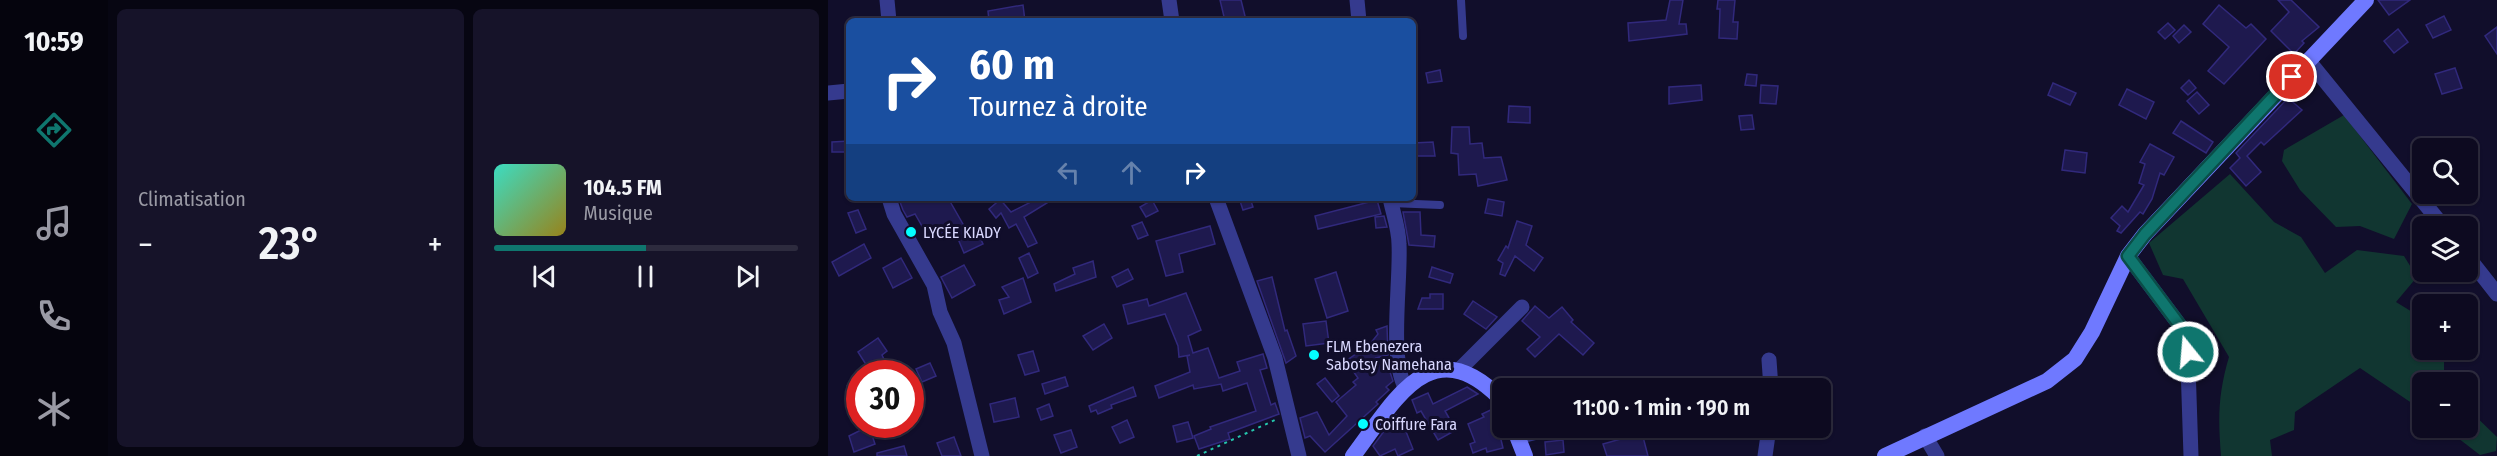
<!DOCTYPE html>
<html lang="fr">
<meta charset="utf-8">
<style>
:root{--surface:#0d0a20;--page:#161329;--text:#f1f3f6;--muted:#9a9aa5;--line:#2d2b3e;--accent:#0f766e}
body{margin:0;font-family:"Fira Sans Condensed",sans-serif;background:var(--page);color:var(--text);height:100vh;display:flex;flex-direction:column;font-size:22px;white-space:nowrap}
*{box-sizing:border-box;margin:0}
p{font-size:20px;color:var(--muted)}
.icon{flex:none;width:33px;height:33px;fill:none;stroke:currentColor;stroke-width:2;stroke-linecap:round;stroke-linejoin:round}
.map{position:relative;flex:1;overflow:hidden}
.side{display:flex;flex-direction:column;gap:9px;padding:9px;background:#070612;width:720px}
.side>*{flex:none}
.hud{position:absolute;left:18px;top:18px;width:570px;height:183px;border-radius:9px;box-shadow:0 2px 4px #0004,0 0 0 2px var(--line);background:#1a4fa0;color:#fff;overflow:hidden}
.tools{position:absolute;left:1584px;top:138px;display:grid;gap:12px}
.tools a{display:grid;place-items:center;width:66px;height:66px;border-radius:9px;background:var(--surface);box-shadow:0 2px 4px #0004,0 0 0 2px var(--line);font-size:30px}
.speed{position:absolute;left:18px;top:360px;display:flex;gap:12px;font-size:30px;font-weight:700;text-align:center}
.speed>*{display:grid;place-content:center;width:78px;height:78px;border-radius:50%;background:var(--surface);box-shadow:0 2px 4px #0004,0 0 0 2px var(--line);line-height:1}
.speed .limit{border:9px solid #d22;background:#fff;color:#111}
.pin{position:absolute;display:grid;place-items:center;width:51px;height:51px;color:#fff;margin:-26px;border:3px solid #fff;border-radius:50%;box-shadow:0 2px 6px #0007}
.me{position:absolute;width:66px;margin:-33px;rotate:343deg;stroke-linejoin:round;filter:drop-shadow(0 0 4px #0008)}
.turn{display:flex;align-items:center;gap:21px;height:126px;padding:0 24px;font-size:27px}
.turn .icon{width:78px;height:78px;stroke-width:2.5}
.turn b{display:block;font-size:42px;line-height:51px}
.lanes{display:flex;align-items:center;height:57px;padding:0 24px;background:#0003;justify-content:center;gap:30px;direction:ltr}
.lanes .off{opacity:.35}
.big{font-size:45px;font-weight:600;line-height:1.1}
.side .widget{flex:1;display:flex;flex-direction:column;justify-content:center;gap:9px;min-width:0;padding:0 21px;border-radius:9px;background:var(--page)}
.song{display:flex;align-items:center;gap:18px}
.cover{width:72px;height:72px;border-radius:9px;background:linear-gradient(135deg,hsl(170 70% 55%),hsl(50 70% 35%))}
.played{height:6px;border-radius:3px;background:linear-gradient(90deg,var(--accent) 50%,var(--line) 50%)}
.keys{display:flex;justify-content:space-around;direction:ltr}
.heat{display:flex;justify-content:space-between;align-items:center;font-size:33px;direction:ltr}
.side .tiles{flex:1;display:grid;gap:9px;grid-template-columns:repeat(2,1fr)}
.trip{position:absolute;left:664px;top:378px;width:339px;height:60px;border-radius:9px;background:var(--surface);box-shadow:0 2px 4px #0004,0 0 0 2px var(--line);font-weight:600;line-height:60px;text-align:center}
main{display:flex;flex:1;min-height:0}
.tab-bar{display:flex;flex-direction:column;width:108px;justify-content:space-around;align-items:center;background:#05040d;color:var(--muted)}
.tab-bar .icon{width:42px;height:42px}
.tab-bar .current{color:var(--accent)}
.tab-bar b{font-size:27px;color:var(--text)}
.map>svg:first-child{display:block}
.green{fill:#113631}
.building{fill:#1e194e;stroke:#31297c;stroke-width:1.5}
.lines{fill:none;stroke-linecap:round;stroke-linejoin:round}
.path{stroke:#25c6ad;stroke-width:2;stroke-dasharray:3 4.5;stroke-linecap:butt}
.service{stroke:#353a8e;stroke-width:8}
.minor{stroke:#353a8e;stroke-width:15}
.secondary{stroke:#6f79ff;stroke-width:16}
.route-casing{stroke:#0a4d48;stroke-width:15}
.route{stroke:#0f766e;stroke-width:10}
.poi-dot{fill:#04feff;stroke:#110e2b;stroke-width:2}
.labels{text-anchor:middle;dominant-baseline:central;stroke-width:6;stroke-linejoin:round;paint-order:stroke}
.poi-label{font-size:16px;fill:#d9d8ff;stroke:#110e2b;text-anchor:start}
</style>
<main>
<nav class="tab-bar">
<b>10:59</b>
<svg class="icon current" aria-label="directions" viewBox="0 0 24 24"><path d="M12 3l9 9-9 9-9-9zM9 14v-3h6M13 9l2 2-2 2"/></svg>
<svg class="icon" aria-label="music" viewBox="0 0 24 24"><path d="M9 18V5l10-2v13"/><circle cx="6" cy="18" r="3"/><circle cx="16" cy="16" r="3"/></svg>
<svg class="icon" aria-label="phone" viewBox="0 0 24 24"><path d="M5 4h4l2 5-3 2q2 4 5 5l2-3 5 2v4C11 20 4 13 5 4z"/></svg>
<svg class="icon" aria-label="climate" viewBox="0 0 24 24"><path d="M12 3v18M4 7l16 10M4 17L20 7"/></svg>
</nav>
<section class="side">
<div class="tiles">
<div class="widget"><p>Climatisation</p>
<div class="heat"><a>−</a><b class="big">23°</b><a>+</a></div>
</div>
<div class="widget">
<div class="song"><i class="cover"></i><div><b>104.5 FM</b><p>Musique</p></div></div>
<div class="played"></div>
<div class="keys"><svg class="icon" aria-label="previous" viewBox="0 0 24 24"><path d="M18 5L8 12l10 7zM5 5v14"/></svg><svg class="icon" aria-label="pause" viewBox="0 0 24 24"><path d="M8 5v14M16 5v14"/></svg><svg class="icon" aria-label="next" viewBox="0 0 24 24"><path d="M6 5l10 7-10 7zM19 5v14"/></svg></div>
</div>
</div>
</section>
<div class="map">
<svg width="1669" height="456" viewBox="0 0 1669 456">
<rect width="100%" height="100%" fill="#110e2b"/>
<!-- green -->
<g class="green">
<path d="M1516 115 1584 204 1566 239 1532 226 1508 227 1472 190 1454 161 1456 150Z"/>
<path d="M1402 174 1446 222 1473 237 1497 273 1529 250 1576 256 1589 277 1568 302 1594 318V350H1614L1616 353V382H1594V410L1532 368 1467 412 1466 430 1442 440 1444 456H1393C1390 418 1390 394 1401 357L1355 279 1335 275 1321 243Z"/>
<path d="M1640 409 1669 437 1668 451 1652 455 1617 428H1640Z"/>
</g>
<!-- building -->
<g class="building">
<path d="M392 0H413L418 20 397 21Z"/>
<path d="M842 0H855L851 24H858L859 34 801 41 800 23 838 20Z"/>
<path d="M890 0H907L905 22H910L909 39 891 38 892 9H889Z"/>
<path d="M1450 0H1463L1491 27 1474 41 1476 43 1466 54 1443 31 1461 12Z"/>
<path d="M1550 0H1582L1561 15Z"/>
<path d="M195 5 197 21H161L160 11Z"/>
<path d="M1391 5 1418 28 1423 24 1438 39 1396 84 1380 71 1401 47 1375 24Z"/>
<path d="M1616 16 1623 30 1605 38 1598 25Z"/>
<path d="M1340 23 1347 30 1337 39 1330 32Z"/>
<path d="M1356 25 1363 32 1351 43 1345 36Z"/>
<path d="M1669 27V54L1657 36Z"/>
<path d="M1570 29 1580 42 1566 53 1556 41Z"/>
<path d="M1627 68 1634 88 1614 94 1607 74Z"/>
<path d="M612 70 614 81 600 83 598 73Z"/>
<path d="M919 74 929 75 928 86 917 85Z"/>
<path d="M1361 80 1368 88 1360 95 1353 88Z"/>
<path d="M1225 83 1248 93 1242 105 1220 95Z"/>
<path d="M873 85 874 100 841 104V87Z"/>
<path d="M933 85 950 86 948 104 932 103Z"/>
<path d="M1299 89 1326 102 1318 119 1291 105Z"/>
<path d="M1369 92 1381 105 1371 114 1359 101Z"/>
<path d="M1460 98 1474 110 1436 145 1433 142 1419 156 1433 172 1418 186 1402 168 1412 158 1408 153Z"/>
<path d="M681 106 702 107V123L680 122Z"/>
<path d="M924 115 926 129 913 130 911 116Z"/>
<path d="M1353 121 1385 142 1378 153 1345 133Z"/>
<path d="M624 127H641L642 144 654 143 656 158 673 157 679 180 650 186 648 174 631 175 630 154 623 153Z"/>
<path d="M21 141V152H4V142Z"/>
<path d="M605 142 607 156H585V143Z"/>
<path d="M1322 144 1346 157 1336 175 1332 173 1324 199 1315 214 1312 212 1293 233 1289 231 1292 226 1283 218 1294 206 1300 212 1316 185 1311 183 1317 164 1312 162Z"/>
<path d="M1237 150 1259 153 1257 173 1234 170Z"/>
<path d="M83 198H120L139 231 147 227 155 244 136 253 125 227 102 240 87 214 79 217 75 210 72 202Z"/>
<path d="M165 198H171L183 212 201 203 198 198H227L196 217 209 243 200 247 188 224 181 228 173 213 168 218 161 209 168 203Z"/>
<path d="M422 198 425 207 415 210 412 201Z"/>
<path d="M660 199 676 202 674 216 657 213Z"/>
<path d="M324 200 330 211 318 217 312 207Z"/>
<path d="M549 200 553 214 490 229 487 216Z"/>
<path d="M30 210 38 229 28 233 20 213Z"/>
<path d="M575 212H592L593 235 607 236 606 247 581 245Z"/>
<path d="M556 216 559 227 548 228 547 217Z"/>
<path d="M689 221 704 226 698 245 715 258 706 271 687 256 677 276 672 274 675 263 670 260 678 246 680 248Z"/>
<path d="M314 222 320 235 310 239 304 226Z"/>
<path d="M382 226 387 244 351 254 355 272 338 276 328 241Z"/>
<path d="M36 244 43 258 11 276 4 262Z"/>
<path d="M201 253 210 273 200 278 191 258Z"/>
<path d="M73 258 84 278 65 288 55 268Z"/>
<path d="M265 261 268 277 228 291 226 284 247 274 245 268Z"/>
<path d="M136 265 147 285 124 298 113 277Z"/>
<path d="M604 267 625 274 622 283 601 277Z"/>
<path d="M300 269 305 279 289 287 284 277Z"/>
<path d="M508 272 520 311 499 318 487 279Z"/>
<path d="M444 277 457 331 459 330 468 356 458 363 429 281Z"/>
<path d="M195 278 203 302 176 314 171 300 181 297 174 287Z"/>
<path d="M358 293 373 330 360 336 365 353 380 348 391 378 412 371 409 362 435 354 439 368 432 370 443 405 447 403 451 414 400 433 402 439 371 449 366 436 383 429 382 427 428 411 419 383 395 391 393 384 366 389 365 385 331 398 327 386 362 372 359 356 362 355 351 357 350 346 337 314 300 324 295 305 319 299 321 306Z"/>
<path d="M602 294H615V309H590L594 298H602Z"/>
<path d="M645 301 669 317 658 329 636 314Z"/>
<path d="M707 306 721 318 734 307 745 320 743 322 766 343 755 355 731 334 707 357 699 349 712 337 694 321Z"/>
<path d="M498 321 501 343 478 346 475 324Z"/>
<path d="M276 324 284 338 265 350 255 336Z"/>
<path d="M559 326 560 355 548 358 562 372 565 381 558 387 561 390 548 402 550 404 497 452 482 436 477 438 472 418 489 412 501 435 519 416 508 402 528 385 525 382 530 378 518 361 542 344 550 334 548 330Z"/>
<path d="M50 338 59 351 54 355 63 374H44L30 352Z"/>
<path d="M205 351 211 371 197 375 190 355Z"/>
<path d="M102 363 108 376 94 382 88 369Z"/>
<path d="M237 377 240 386 217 394 214 384Z"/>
<path d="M497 378 511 396 504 402 489 384Z"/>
<path d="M32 381V417H30L19 386Z"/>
<path d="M305 387 308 396 283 405 284 408 270 414 268 410 263 412 261 406Z"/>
<path d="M639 387 650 394 617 411 628 430 610 440 593 411 589 413 584 400 600 393 605 404Z"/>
<path d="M187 398 191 417 166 422 162 404Z"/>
<path d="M221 404 225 416 213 420 209 409Z"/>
<path d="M667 408 674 420 669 423 675 448 659 452 658 448 645 453 642 444 647 442 640 424 656 417 654 414Z"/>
<path d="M568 415 577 429 585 449 570 456 567 449 552 456 545 446Z"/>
<path d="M299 420 306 437 292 443 284 427Z"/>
<path d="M360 422 365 438 349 442 345 426Z"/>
<path d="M41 426 47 444 26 452 21 436Z"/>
<path d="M243 430 249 447 233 453 226 435Z"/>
<path d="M814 433 820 456H779L775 444Z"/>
<path d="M126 437 133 456H114L109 443Z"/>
<path d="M735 440 736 452 718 455 717 442Z"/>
<path d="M76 446 79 456H49V453Z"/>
</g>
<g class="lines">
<!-- path -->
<path class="path" d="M369 456 447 420"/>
<!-- service -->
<g class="service">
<path d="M633 0 635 36"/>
<path d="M563 203 612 205"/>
<path d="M692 440 735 429"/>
</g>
<!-- minor -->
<g class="minor">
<path d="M59 0 61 21"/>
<path d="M341 0 344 21"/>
<path d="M529 0 531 21"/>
<path d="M1480 60 1615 226"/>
<path d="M0 93 21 91"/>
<path d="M61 198 66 214 106 285 112 312 126 343 154 456"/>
<path d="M388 198 447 358 471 456"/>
<path d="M562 198C565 213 571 229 571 244 573 281 561 356 577 387"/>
<path d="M1300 256 1359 335 1363 456"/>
<path d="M1640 257 1669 294"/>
<path d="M941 360 943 388"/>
<path d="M632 369 694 307"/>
<path d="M1097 436 1109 456"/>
<path d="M937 456 941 428"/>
</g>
<!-- secondary -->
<g class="secondary">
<path d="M686 428 697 456"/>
<path d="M525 456C568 399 604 327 675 401"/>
<path d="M1057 456 1219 381 1247 359 1264 332 1300 256 1317 234 1538 0"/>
</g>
</g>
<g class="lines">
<!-- route casing -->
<g class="route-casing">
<path id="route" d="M1360 352 1359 335 1300 256 1317 234 1464 77"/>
</g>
<!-- route -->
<use href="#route" class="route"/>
</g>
<!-- markers -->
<g class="poi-dot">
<circle cx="83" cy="232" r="6"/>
<circle cx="486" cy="355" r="6"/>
<circle cx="535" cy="424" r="6"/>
</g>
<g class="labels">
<!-- poi labels -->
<g class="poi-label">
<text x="95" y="232">LYCÉE KIADY</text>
<text x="498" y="346">FLM Ebenezera<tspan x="498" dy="18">Sabotsy Namehana</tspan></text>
<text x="547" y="424">Coiffure Fara</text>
</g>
</g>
</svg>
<div class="tools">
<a><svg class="icon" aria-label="search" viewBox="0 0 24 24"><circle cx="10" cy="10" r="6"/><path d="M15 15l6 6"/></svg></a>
<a><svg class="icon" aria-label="layers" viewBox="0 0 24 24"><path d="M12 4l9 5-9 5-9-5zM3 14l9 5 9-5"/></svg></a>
<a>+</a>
<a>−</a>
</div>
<div class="speed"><div class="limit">30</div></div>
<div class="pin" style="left:1464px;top:77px;background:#d93025"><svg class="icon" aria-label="arrive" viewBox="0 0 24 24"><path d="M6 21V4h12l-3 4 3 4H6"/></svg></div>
<svg class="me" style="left:1360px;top:352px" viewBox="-20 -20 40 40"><circle r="17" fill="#0f766e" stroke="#fff" stroke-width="3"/><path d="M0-11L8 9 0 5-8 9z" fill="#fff"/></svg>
<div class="trip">11:00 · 1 min · 190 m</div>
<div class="hud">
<div class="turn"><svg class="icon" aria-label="right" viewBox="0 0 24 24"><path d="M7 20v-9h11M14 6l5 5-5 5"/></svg><div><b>60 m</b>Tournez à droite</div></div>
<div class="lanes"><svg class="icon off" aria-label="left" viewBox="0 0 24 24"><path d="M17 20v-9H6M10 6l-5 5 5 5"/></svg><svg class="icon off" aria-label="ahead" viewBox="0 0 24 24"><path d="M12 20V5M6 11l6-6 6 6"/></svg><svg class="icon" aria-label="right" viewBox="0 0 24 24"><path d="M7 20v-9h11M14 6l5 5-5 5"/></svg></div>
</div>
</div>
</main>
